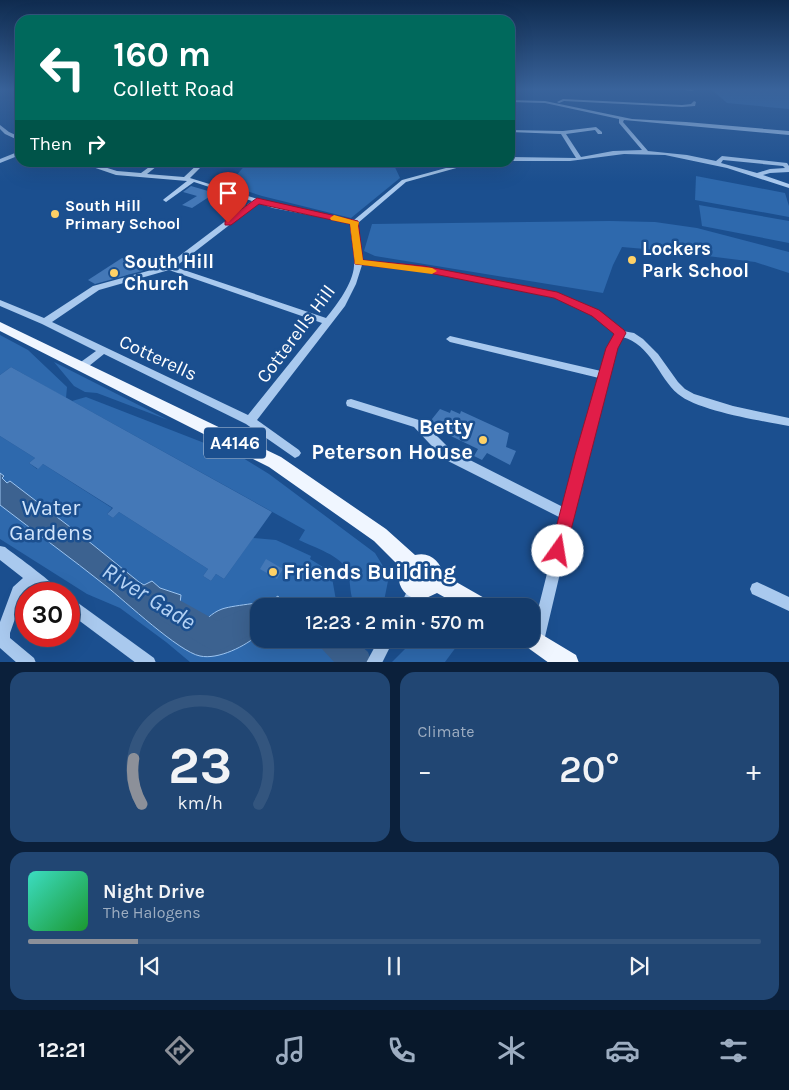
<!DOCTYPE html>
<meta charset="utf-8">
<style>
:root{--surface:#143b6b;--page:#214673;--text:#f1f3f6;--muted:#9dadc1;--line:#33557e;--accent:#8c9099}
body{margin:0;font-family:Karla,sans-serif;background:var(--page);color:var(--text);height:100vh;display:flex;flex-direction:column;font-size:19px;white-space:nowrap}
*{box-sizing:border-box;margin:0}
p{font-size:16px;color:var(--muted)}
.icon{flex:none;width:28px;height:28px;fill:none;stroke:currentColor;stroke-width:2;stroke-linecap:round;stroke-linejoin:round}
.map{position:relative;height:662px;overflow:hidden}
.panel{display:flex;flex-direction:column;gap:10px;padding:10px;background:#0b203b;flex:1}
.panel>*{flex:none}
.top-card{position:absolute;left:15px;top:15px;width:500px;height:152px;border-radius:15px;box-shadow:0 5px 20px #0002,0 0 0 1px var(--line);background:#00695c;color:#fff;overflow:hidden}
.speed{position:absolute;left:15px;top:582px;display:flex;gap:10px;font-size:25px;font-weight:700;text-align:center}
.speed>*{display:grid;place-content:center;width:65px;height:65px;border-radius:50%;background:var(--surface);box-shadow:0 5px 20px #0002,0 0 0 1px var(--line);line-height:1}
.speed .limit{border:8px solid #d22;background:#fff;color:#111}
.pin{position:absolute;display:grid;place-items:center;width:42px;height:42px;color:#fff;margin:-51px -21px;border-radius:50% 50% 50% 0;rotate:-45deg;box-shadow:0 0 5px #0007}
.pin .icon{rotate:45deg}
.me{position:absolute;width:55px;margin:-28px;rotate:13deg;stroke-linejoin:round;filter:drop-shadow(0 0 4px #0008)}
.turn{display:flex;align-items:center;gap:18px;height:105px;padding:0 15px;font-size:22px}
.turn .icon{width:65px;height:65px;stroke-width:2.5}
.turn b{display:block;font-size:35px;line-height:42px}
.then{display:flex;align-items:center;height:48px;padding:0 15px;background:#0003;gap:10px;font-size:19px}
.big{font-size:38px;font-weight:600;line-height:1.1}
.panel .card{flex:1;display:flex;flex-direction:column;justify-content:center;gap:8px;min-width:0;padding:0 18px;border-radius:15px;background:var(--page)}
.panel .dial{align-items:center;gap:0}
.dial svg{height:130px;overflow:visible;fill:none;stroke:var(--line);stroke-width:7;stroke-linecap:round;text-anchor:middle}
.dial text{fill:var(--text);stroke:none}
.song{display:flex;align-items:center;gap:15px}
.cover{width:60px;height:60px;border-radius:8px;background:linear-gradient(135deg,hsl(170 70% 55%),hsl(130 70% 35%))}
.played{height:5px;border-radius:2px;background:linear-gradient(90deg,var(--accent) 15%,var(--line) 15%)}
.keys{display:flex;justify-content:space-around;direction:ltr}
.heat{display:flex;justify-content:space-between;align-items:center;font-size:28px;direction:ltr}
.panel .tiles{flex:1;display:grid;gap:10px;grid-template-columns:1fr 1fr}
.card:last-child{grid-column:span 2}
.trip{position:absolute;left:250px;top:598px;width:290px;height:50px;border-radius:15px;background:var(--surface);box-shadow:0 5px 20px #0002,0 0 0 1px var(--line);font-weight:600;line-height:50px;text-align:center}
.tab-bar{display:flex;height:80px;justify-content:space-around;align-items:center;background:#08182b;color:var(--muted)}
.tab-bar .icon{width:35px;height:35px}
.tab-bar .selected{color:var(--accent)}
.tab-bar b{font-size:22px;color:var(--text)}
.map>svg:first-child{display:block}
.green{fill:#2e69ad}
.water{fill:#3c6290;stroke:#9cc4f0}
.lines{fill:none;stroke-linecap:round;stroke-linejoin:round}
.river{fill:#3c6290;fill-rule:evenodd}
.building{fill:#4478b7}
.minor{fill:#a9c9ee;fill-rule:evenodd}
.major{fill:#f0f6ff;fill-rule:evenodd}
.route{fill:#e11d48;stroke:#92132f}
.slow{fill:#f59e0b}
.poi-dot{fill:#ffd166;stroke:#1b4f8f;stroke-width:2}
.labels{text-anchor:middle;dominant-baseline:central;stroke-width:5;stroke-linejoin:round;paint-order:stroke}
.far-poi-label{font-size:16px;font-weight:bold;fill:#fff;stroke:#1b4f8f;text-anchor:start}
.shield{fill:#1b4f8f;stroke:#bbcadd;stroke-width:1}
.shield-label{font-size:18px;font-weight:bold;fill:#fff}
.poi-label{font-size:19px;font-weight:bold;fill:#fff;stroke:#1b4f8f;text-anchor:start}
.street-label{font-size:19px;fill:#fff;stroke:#1b4f8f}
.near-poi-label{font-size:22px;font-weight:bold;fill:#fff;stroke:#1b4f8f;text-anchor:end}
.near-park-label{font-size:22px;fill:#cfe3fa;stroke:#1b4f8f}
.near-water-label{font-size:24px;font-style:italic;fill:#b5d3f5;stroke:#1b4f8f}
</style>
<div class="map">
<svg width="789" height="663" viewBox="0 0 789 663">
<rect width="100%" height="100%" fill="#1b4f8f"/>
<!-- green -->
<g class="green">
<path d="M711 89H789V109L727 103Z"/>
<path d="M247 163H393L400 178 351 218 262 196 228 185Z"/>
<path d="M696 176 785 193 789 206V217L695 200Z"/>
<path d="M699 205 789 221V243L702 226Z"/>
<path d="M610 221 655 222 697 228 789 252V273L755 262 668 251 622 247 613 265 603 293 375 256 364 251 372 224Z"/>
<path d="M0 335 28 350 67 387 66 398 11 367 0 375Z"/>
<path d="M54 362 168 420 97 393 85 392 74 386Z"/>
<path d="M86 397 243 458 269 474 375 553 389 576 383 606H355C349 593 351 584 348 572 343 556 313 547 299 540L305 530 72 401Z"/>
<path d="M0 436 35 458 29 463 37 469 43 464 112 508 107 514 113 518 119 512 208 569 203 576 211 581 216 574 224 579 253 538 276 540 311 556 310 559 331 572 337 606H259V639H365L350 662H190L166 642 120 608 87 594 0 539Z"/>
<path d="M415 639H462L445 662H392Z"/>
</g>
<!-- water -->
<path class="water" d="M0 473 4 476 2 478 7 483 10 481 87 540 139 582 144 585 152 581 160 588 181 595 180 603 174 609 197 628C205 621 211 613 222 609 237 604 268 604 278 596L282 603 281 605 259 606V634C246 646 218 660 200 656 179 652 125 601 106 586 71 558 35 532 0 505Z"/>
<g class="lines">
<!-- river -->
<g class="river">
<path d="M165 592 217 621 259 602 269 606H259V631L216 652 206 647 155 616 151 606 155 596Z"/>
<path d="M317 639H353L368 652 372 663H335L322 649Z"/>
</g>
</g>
<!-- building -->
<g class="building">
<path d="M191 186 215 193 192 208 182 205 197 196 183 192Z"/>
<path d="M122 258 147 267 142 271 95 284 88 280Z"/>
<path d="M11 367 272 512 224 579 216 574 211 581 203 576 208 569 119 512 113 518 107 514 113 508 43 464 38 469 29 463 35 458 0 436V375Z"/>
<path d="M440 409 450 413 451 410 460 414 461 411 509 433 506 447 516 451 510 465 487 453 482 460 474 456 478 449 430 426 428 424Z"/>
<path d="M266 559 283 569 277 579 260 569Z"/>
</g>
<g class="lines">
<!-- minor -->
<g class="minor">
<path d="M679 89H692L694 90 692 91Z"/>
<path d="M563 99 682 105 691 104 694 101 696 102 695 106 682 107 564 101 559 103 557 102Z"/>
<path d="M510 100 545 101 632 119 686 122 789 131V135L624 120 623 122 648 151 687 155 716 161 722 156 787 163 789 166V172L770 173 763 175 789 184V188L727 168 665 155 624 154 570 161H510V157L576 158 561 134 510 132V130L563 131 596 127 602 132V134H598L595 130 566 134 581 157 613 151 642 150 619 123V119L545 103 510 102ZM723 160 783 166 785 168 770 169 757 173 721 163Z"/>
<path d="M0 125 9 132 20 137V141L5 134 0 129Z"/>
<path d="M20 151V155L0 163V159Z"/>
<path d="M78 162H88L117 171 141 173 156 162H162L147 174 184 177 200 162H206L190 178 274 204 354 220 402 180 468 162H478L406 182 358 223 356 226 361 260 424 267 560 294 599 311 623 331 634 333 643 339 658 354 678 382 685 389 694 394 733 406 789 418V426C762 421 698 411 678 394 658 377 651 344 622 337L617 348 588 455 544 641 542 646 537 648 532 646 530 641 561 518 444 459 414 427 347 406 346 403 347 400 351 399 422 421 452 451 563 507 576 455 599 378 450 342 446 339 450 336 601 371 607 348 615 334 593 315 555 298 424 271 362 265 356 284 345 306 257 420 299 450 301 453 299 456 295 458 246 424 104 354 84 370H78L76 367 78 364 96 351 42 324 0 306V300L44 318 93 286 166 266 252 201 194 182 166 202 163 200 164 199 187 181 116 175ZM258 203 273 208 351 223 350 226C351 237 355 256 354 266 353 283 337 305 326 318L175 267ZM169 270 322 323 248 415 52 322 99 290Z"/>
<path d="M0 546 5 547C16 556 57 584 61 594H43L33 586 23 596 10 633V638L34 658 36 663H17L0 648V622L13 587 23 578 0 560Z"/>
<path d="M757 582 789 597V611L752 594 750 589 752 584Z"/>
<path d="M415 583 420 585 422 590 414 606H400L410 585Z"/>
<path d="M69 598 74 600 154 658 156 663H136L69 613Z"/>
<path d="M379 639H394L382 663H366Z"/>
</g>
<!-- major -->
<g class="major">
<path d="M0 322 281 457 386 529 415 555C431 551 440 562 444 575L486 599 489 606H460L437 593 422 600C405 599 394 584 401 568L374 541 269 467 0 331ZM419 573 425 575 423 581 417 578Z"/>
<path d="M531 628 576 655 579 663H549L524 645 521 639H531Z"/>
</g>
</g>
<!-- sky -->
<linearGradient id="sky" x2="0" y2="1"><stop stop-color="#0f2b4f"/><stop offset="0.49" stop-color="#39639b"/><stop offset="1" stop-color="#39639b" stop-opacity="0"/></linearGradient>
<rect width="789" height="182" fill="url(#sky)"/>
<!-- route -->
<path class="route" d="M257 198 358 221 363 260 424 266 557 292 599 310 624 330 626 333 618 348 564 557 558 560 552 557 550 551 575 455 606 348 614 334 592 316 554 298 424 272 355 264 350 224 259 204 231 225H225V221Z"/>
<!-- slow -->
<path class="slow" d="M334 215 359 222 358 226 363 260 432 268 437 271 432 274 355 264 350 224 331 220 330 218Z"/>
<!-- markers -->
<g class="poi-dot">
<circle cx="55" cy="214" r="5"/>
<circle cx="632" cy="260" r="5"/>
<circle cx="114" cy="273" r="5"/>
<circle cx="483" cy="440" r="5"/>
<circle cx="273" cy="572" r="5"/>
</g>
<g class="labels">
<!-- far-poi labels -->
<g class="far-poi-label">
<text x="65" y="205">South Hill<tspan x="65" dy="18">Primary School</tspan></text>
</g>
<!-- shield labels -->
<rect class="shield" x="204" y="427.5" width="62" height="31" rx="4"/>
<g class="shield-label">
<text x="235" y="443">A4146</text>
</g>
<!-- poi labels -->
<g class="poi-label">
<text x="642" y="249">Lockers<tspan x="642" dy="22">Park School</tspan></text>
<text x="124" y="262">South Hill<tspan x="124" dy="22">Church</tspan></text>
</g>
<!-- street labels -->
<g class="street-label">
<text transform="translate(296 334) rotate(-53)">Cotterells Hill</text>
<text transform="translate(158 358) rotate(25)">Cotterells</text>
</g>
<!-- near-poi labels -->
<g class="near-poi-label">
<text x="473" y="427">Betty<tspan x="473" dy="25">Peterson House</tspan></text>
<text x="283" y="572" text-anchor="start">Friends Building</text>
</g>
<!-- near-park labels -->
<g class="near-park-label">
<text x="51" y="508">Water<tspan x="51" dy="25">Gardens</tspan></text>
</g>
<!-- near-water labels -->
<g class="near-water-label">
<text transform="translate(149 596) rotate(32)">River Gade</text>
</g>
</g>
</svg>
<div class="speed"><div class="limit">30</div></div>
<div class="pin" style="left:228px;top:223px;background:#d93025"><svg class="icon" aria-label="arrive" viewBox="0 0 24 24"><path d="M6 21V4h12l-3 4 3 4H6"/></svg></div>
<svg class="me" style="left:558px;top:551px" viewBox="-20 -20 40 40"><circle r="19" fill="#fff"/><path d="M0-13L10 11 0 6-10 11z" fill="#e11d48"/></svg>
<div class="trip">12:23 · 2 min · 570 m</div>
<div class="top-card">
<div class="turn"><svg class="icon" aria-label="left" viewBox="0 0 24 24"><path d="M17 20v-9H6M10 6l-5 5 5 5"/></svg><div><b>160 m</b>Collett Road</div></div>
<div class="then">Then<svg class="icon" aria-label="right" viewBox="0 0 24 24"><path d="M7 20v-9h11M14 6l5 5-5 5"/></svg></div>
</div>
</div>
<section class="panel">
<div class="tiles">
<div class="card dial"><svg viewBox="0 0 100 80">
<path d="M14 69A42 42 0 1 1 86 69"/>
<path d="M14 69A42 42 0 0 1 9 41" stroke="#8c9099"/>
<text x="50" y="56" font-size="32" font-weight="700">23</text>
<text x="50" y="72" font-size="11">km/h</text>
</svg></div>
<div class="card"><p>Climate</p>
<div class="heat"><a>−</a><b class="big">20°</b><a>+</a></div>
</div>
<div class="card">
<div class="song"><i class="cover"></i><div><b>Night Drive</b><p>The Halogens</p></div></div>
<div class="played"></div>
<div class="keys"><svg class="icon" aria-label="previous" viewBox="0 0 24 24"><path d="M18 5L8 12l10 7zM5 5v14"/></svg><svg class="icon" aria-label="pause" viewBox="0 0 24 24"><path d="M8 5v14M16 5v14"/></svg><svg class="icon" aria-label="next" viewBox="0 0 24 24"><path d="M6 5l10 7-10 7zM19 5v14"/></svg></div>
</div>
</div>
</section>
<nav class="tab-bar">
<b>12:21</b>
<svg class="icon selected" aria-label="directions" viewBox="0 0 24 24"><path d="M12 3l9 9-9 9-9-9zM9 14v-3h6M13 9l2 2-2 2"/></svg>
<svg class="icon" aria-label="music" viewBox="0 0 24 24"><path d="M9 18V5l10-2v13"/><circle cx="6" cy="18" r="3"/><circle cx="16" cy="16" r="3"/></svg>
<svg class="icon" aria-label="phone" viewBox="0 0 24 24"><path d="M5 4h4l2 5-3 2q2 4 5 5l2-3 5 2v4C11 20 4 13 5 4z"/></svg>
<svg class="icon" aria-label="climate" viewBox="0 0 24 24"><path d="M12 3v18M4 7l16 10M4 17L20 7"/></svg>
<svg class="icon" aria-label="car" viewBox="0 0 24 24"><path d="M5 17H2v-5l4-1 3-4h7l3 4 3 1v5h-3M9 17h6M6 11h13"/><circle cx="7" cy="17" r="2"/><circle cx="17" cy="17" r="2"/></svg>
<svg class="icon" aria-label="filters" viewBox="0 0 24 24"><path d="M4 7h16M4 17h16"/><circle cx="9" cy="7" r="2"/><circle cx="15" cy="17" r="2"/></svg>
</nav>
